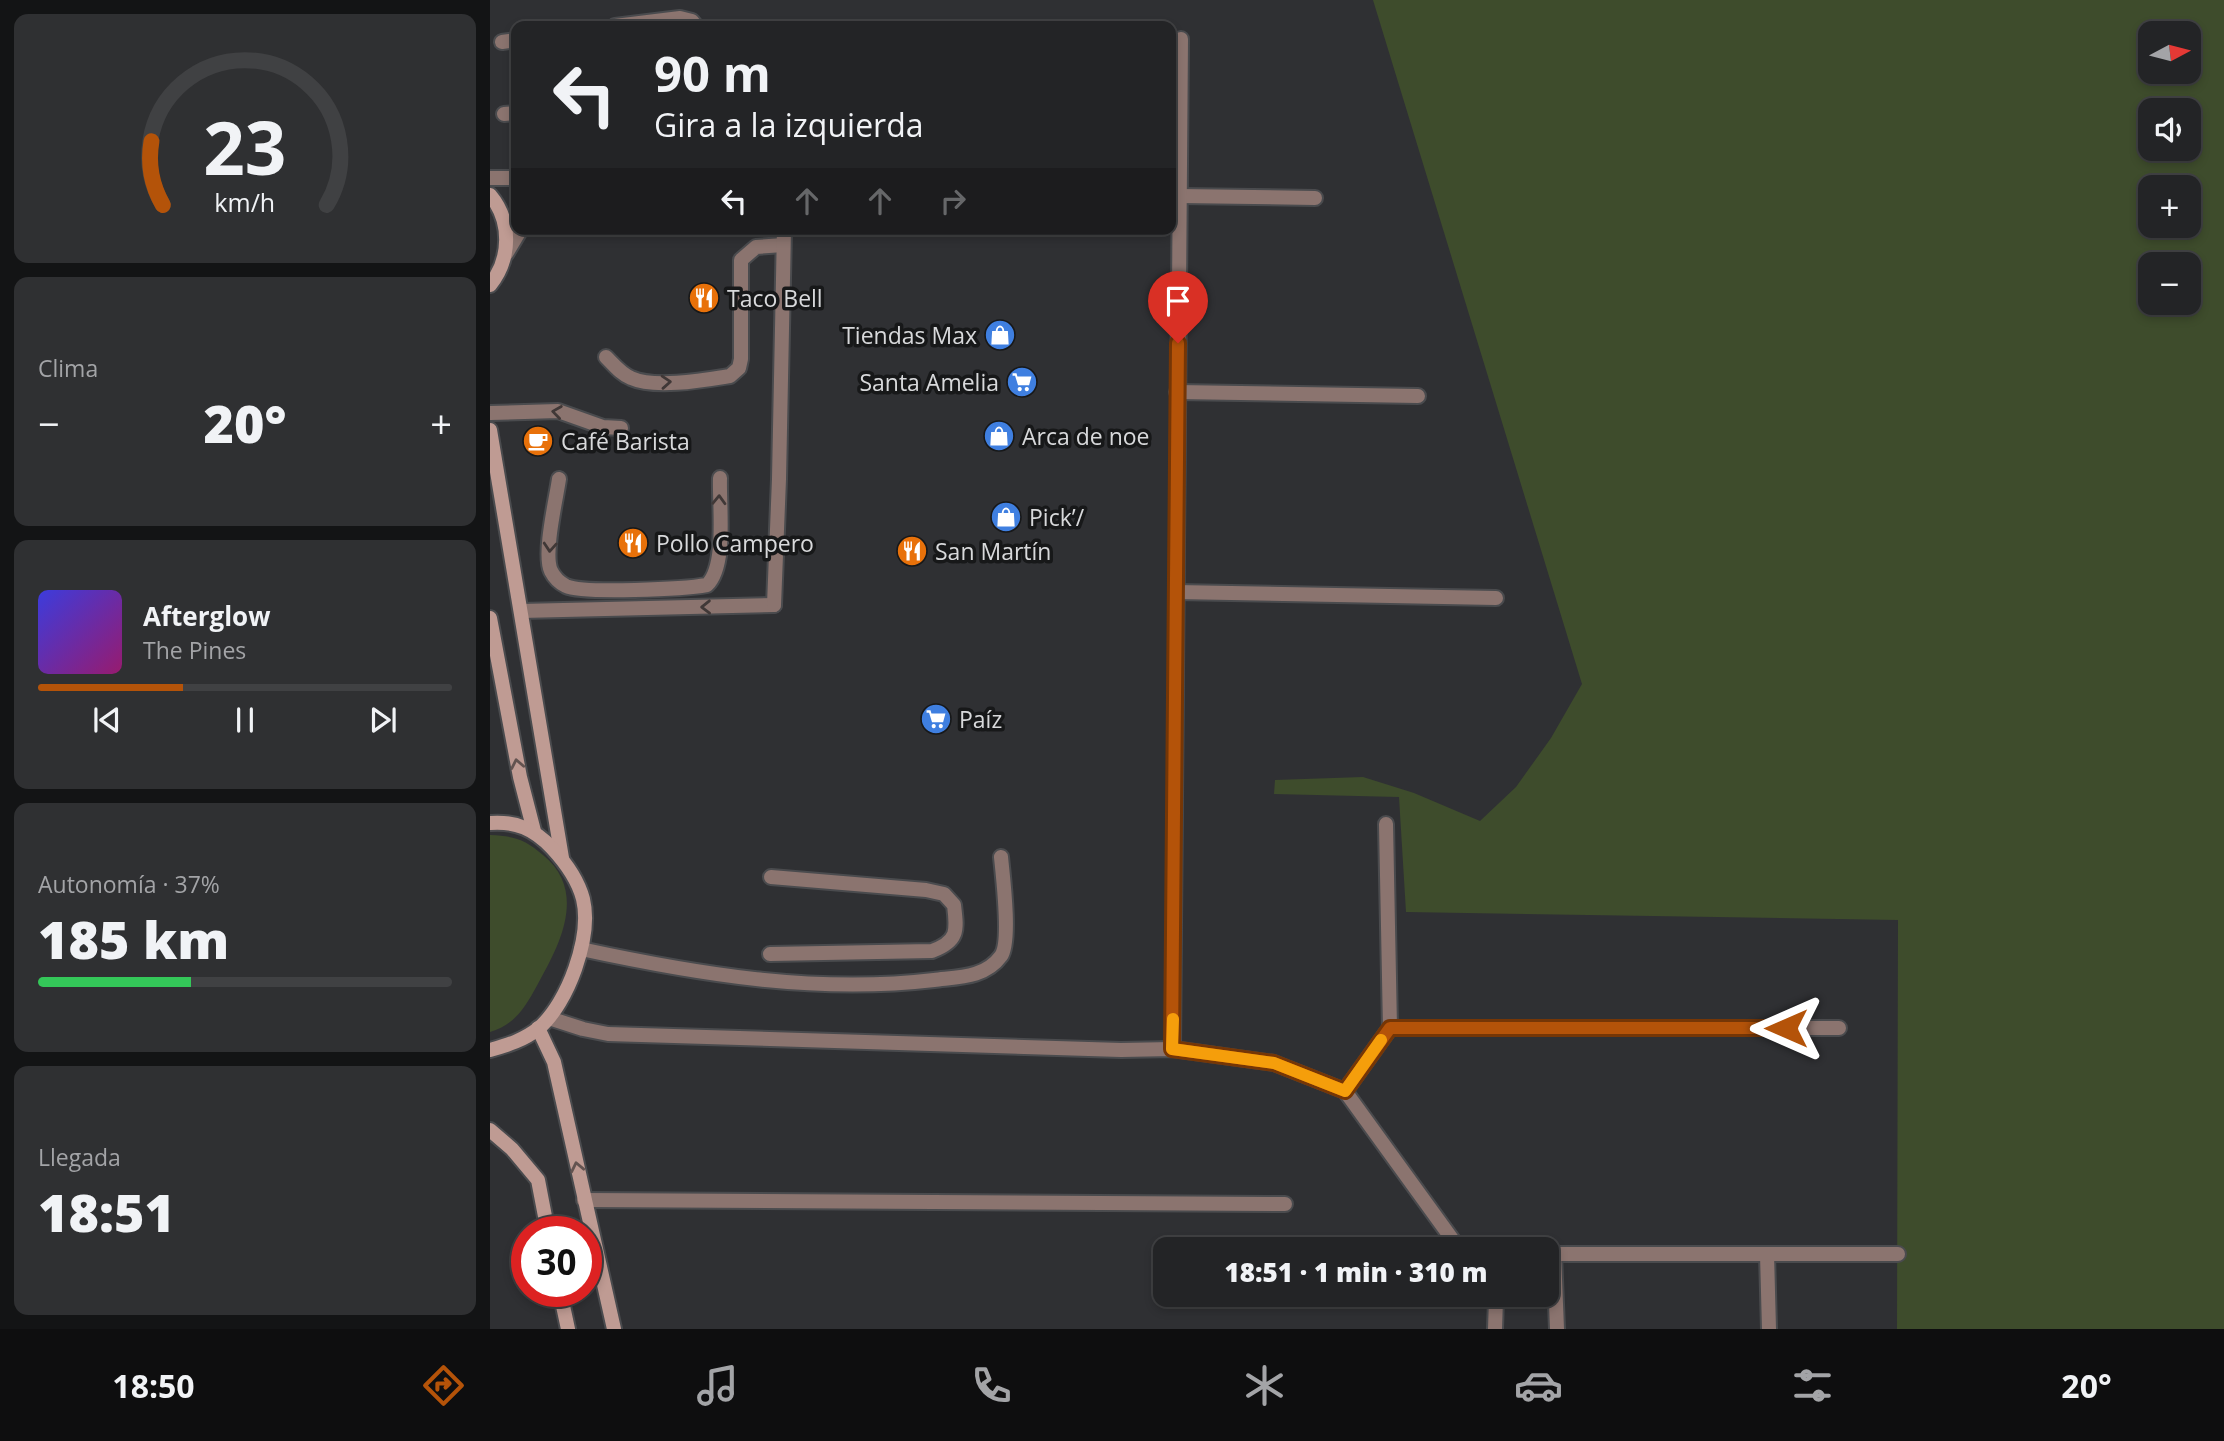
<!DOCTYPE html>
<html lang="es">
<meta charset="utf-8">
<style>
:root{--surface:#232426;--page:#2f3032;--text:#f1f3f6;--muted:#a3a4a7;--line:#404143;--accent:#b45309}
body{margin:0;font-family:"Open Sans",sans-serif;background:var(--page);color:var(--text);height:100vh;display:flex;flex-direction:column;font-size:26px;white-space:nowrap}
*{box-sizing:border-box;margin:0}
p{font-size:23px;color:var(--muted)}
.icon{flex:none;width:38px;height:38px;fill:none;stroke:currentColor;stroke-width:2;stroke-linecap:round;stroke-linejoin:round}
.map{position:relative;flex:1;overflow:hidden}
.details{display:flex;flex-direction:column;gap:14px;padding:14px;background:#131415;width:490px}
.details>*{flex:none}
.hud{position:absolute;left:21px;top:21px;width:665px;height:214px;border-radius:14px;box-shadow:0 4px 10px #0003,0 0 0 2px var(--line);background:#232426;color:var(--text);overflow:hidden}
.needle{width:46px;rotate:83deg}
.buttons{position:absolute;left:1648px;top:21px;display:grid;gap:14px}
.buttons a{display:grid;place-items:center;width:63px;height:63px;border-radius:14px;background:var(--surface);box-shadow:0 4px 10px #0003,0 0 0 2px var(--line);font-size:35px}
.speed{position:absolute;left:21px;top:1216px;display:flex;gap:14px;font-size:35px;font-weight:700;text-align:center}
.speed>*{display:grid;place-content:center;width:91px;height:91px;border-radius:50%;background:var(--surface);box-shadow:0 4px 10px #0003,0 0 0 2px var(--line);line-height:1}
.speed .limit{border:10px solid #d22;background:#fff;color:#111}
.pin{position:absolute;display:grid;place-items:center;width:60px;height:60px;color:#fff;margin:-72px -30px;border-radius:50% 50% 50% 0;rotate:-45deg;box-shadow:0 0 7px #0007}
.pin .icon{rotate:45deg}
.me{position:absolute;width:77px;margin:-38px;rotate:270deg;stroke-linejoin:round;filter:drop-shadow(0 0 5px #0008)}
.turn{display:flex;align-items:center;gap:24px;height:147px;padding:0 28px;font-size:32px}
.turn .icon{width:91px;height:91px;stroke-width:2.5}
.turn b{display:block;font-size:49px;line-height:60px}
.lanes{display:flex;align-items:center;height:66px;padding:0 28px;background:#0003;justify-content:center;gap:35px;direction:ltr}
.lanes .off{opacity:.35}
.big{font-size:52px;font-weight:800;line-height:1.1}
.details .card{flex:1;display:flex;flex-direction:column;justify-content:center;gap:10px;min-width:0;padding:0 24px;border-radius:14px;background:var(--page)}
.details .dial{align-items:center;gap:0}
.dial svg{height:182px;overflow:visible;fill:none;stroke:var(--line);stroke-width:7;stroke-linecap:round;text-anchor:middle}
.dial text{fill:var(--text);stroke:none}
.song{display:flex;align-items:center;gap:21px}
.cover{width:84px;height:84px;border-radius:10px;background:linear-gradient(135deg,hsl(240 70% 55%),hsl(320 70% 35%))}
.played{height:7px;border-radius:4px;background:linear-gradient(90deg,var(--accent) 35%,var(--line) 35%)}
.keys{display:flex;justify-content:space-around;direction:ltr}
.heat{display:flex;justify-content:space-between;align-items:center;font-size:38px;direction:ltr}
.charge{height:10px;border-radius:5px;background:linear-gradient(90deg,#34c759 37%,var(--line) 0)}
.trip{position:absolute;left:663px;top:1237px;width:406px;height:70px;border-radius:14px;background:var(--surface);box-shadow:0 4px 10px #0003,0 0 0 2px var(--line);font-weight:800;line-height:70px;text-align:center}
.menu{display:flex;height:112px;justify-content:space-around;align-items:center;background:#0e0e0f;color:var(--muted)}
.menu .icon{width:49px;height:49px}
.menu .selected{color:var(--accent)}
.menu b{font-size:32px;color:var(--text)}
main{display:flex;flex:1;min-height:0}
.map>svg:first-child{display:block}
.green{fill:#3e4c2c;fill-rule:evenodd}
.lines{fill:none;stroke-linecap:round;stroke-linejoin:round}
.service-casing{stroke:#4a4b4e;stroke-width:18}
.minor-casing{stroke:#4a4b4e;stroke-width:18}
.secondary-casing{stroke:#4a4b4e;stroke-width:18}
.service{stroke:#8b746f;stroke-width:14}
.minor{stroke:#8b746f;stroke-width:14}
.secondary{stroke:#bf9b93;stroke-width:14}
.oneway{stroke:#403837}
.oneway2{stroke:#635350}
.route-casing{stroke:#753606;stroke-width:18}
.route{stroke:#b45309;stroke-width:12}
.slow{stroke:#f59e0b;stroke-width:12}
.labels{text-anchor:middle;dominant-baseline:central;stroke-width:7;stroke-linejoin:round;paint-order:stroke}
.poi-label{font-size:23px;fill:#d8d9db;stroke:#171819;text-anchor:start}
</style>
<main>
<section class="details">
<div class="card dial"><svg viewBox="0 0 100 80">
<path d="M14 69A42 42 0 1 1 86 69"/>
<path d="M14 69A42 42 0 0 1 9 41" stroke="#b45309"/>
<text x="50" y="56" font-size="32" font-weight="700">23</text>
<text x="50" y="72" font-size="11">km/h</text>
</svg></div>
<div class="card"><p>Clima</p>
<div class="heat"><a>−</a><b class="big">20°</b><a>+</a></div>
</div>
<div class="card">
<div class="song"><i class="cover"></i><div><b>Afterglow</b><p>The Pines</p></div></div>
<div class="played"></div>
<div class="keys"><svg class="icon" aria-label="previous" viewBox="0 0 24 24"><path d="M18 5L8 12l10 7zM5 5v14"/></svg><svg class="icon" aria-label="pause" viewBox="0 0 24 24"><path d="M8 5v14M16 5v14"/></svg><svg class="icon" aria-label="next" viewBox="0 0 24 24"><path d="M6 5l10 7-10 7zM19 5v14"/></svg></div>
</div>
<div class="card"><p>Autonomía · 37%</p><b class="big">185 km</b><div class="charge"></div></div>
<div class="card"><p>Llegada</p><b class="big">18:51</b></div>
</section>
<div class="map">
<svg width="1734" height="1329" viewBox="0 0 1734 1329">
<rect width="100%" height="100%" fill="#2f3033"/>
<!-- green -->
<g class="green">
<path d="M883 0H1734V1329H1407L1408 920 916 912 909 797 784 794 785 780 873 777 924 793 990 821 1026 787 1061 738 1092 684ZM1661 33H1699V72H1661ZM1661 110H1699V149H1661ZM1661 187H1699V226H1661ZM1661 264H1699V303H1661Z"/>
<path d="M0 835C24 836 35 839 53 855 96 890 72 941 50 980 37 1004 27 1024 0 1032Z"/>
</g>
<g class="lines">
<!-- service casing -->
<g class="service-casing">
<g id="service">
<path d="M125 26 190 18 202 21 206 26"/>
<path d="M12 42 26 40"/>
<path d="M14 114 26 113"/>
<path d="M116 357C124 365 131 374 141 378 165 389 215 380 240 376L249 368 251 359V260L266 247 293 245"/>
<path d="M0 413 68 411 113 427 131 428"/>
<path d="M69 479C66 500 53 554 61 571 64 577 70 583 76 586 93 594 195 589 217 585 237 566 229 506 230 478"/>
<path d="M31 611 284 605"/>
<path d="M91 949C207 974 325 994 444 980 468 977 495 978 511 956 521 942 513 877 511 857"/>
<path d="M280 954 442 951C469 941 467 930 464 905L454 894 436 890 281 877"/>
</g>
</g>
<!-- minor casing -->
<g class="minor-casing">
<g id="minor">
<path d="M0 178H26"/>
<path d="M690 196 825 198"/>
<path d="M16 254 31 229"/>
<path d="M687 392 928 396"/>
<path d="M686 592 1006 598"/>
<path d="M284 605 289 479 294 229"/>
<path d="M896 824 900 1028"/>
<path d="M59 1018 93 1029 118 1034 631 1050 683 1049 784 1063 855 1091 970 1250"/>
<path d="M683 1049 691 39"/>
<path d="M855 1091 900 1028H1349"/>
<path d="M94 1200 795 1204"/>
<path d="M1277 1254 1279 1329"/>
<path d="M1003 1295 1006 1299 1005 1329"/>
<path d="M1067 1329 1064 1254H1408"/>
</g>
</g>
<!-- secondary casing -->
<g class="secondary-casing">
<g id="secondary">
<path d="M0 195C22 221 21 259 0 285"/>
<path d="M0 430 72 858"/>
<path d="M0 618 30 777 44 831"/>
<path d="M0 823C26 821 44 829 62 848 75 862 88 880 93 899 102 937 78 1003 49 1028 34 1040 18 1045 0 1050"/>
<path d="M48 1028 64 1062 124 1329"/>
<path d="M0 1130 22 1149 48 1180 58 1232"/>
<path d="M70 1292 78 1329"/>
</g>
</g>
<!-- service -->
<use href="#service" class="service"/>
<!-- minor -->
<use href="#minor" class="minor"/>
<!-- secondary -->
<use href="#secondary" class="secondary"/>
</g>
<!-- one-way arrows -->
<defs><path id="oneway-chevron" d="M-2-3.5L2.5 0L-2 3.5" fill="none" stroke-width="1.6" stroke-linecap="round" stroke-linejoin="round" transform="scale(1.75)"/></defs>
<g class="oneway">
<use href="#oneway-chevron" transform="translate(176 382) rotate(-4)"/>
<use href="#oneway-chevron" transform="translate(67 412) rotate(-172)"/>
<use href="#oneway-chevron" transform="translate(229 500) rotate(-88)"/>
<use href="#oneway-chevron" transform="translate(60 547) rotate(94)"/>
<use href="#oneway-chevron" transform="translate(216 607) rotate(179)"/>
</g>
<g class="oneway2">
<use href="#oneway-chevron" transform="translate(27 764) rotate(-101)"/>
<use href="#oneway-chevron" transform="translate(87 1167) rotate(-102)"/>
</g>
<g class="lines">
<!-- route casing -->
<g class="route-casing">
<path id="route" d="M688 343 682 1049 784 1063 855 1091 900 1028H1296"/>
</g>
<!-- route -->
<use href="#route" class="route"/>
<!-- slow -->
<path class="slow" d="M683 1019 682 1049 784 1063 855 1091 891 1040"/>
</g>
<!-- icons -->
<defs>
<g id="restaurant-disc" transform="scale(1.575)"><circle r="9.5" fill="#e8710a" stroke="#171819"/><path d="M-5-6h1v4h1v-4h1v4h1v-4h1v5L-1.5 .5V6h-2V.5L-5-1ZM5-6V6H3V1.5H1.5Q1.5-4 5-6Z" fill="#fff"/></g>
<g id="shop-disc" transform="scale(1.575)"><circle r="9.5" fill="#3f7fe0" stroke="#171819"/><path d="M-5-2.5h2.3a2.7 3.5 0 0 1 5.4 0H5L5.5 6h-11ZM-1.5-2.5h3a1.5 2.3 0 0 0-3 0Z" fill="#fff"/></g>
<g id="supermarket-disc" transform="scale(1.575)"><circle r="9.5" fill="#3f7fe0" stroke="#171819"/><path d="M-6-5.5h2.5l.6 2H6L4.5 2H-2.5L-4.4-4H-6ZM-1.5 3.2a1.3 1.3 0 1 0 .1 0ZM3 3.2a1.3 1.3 0 1 0 .1 0Z" fill="#fff"/></g>
<g id="cafe-disc" transform="scale(1.575)"><circle r="9.5" fill="#e8710a" stroke="#171819"/><path d="M-5.5-4.5H6V0H3Q3 3.5 0 3.5H-2.5Q-5.5 3.5-5.5 0ZM3-3.2v2h1.7v-2ZM-6 4.5H4V6H-6Z" fill="#fff"/></g>
</defs>
<g fill-rule="evenodd">
<use href="#restaurant-disc" x="214" y="298"/>
<use href="#shop-disc" x="510" y="335"/>
<use href="#supermarket-disc" x="532" y="382"/>
<use href="#shop-disc" x="509" y="436"/>
<use href="#cafe-disc" x="48" y="441"/>
<use href="#shop-disc" x="516" y="517"/>
<use href="#restaurant-disc" x="143" y="543"/>
<use href="#restaurant-disc" x="422" y="551"/>
<use href="#supermarket-disc" x="446" y="719"/>
</g>
<g class="labels">
<!-- poi labels -->
<g class="poi-label">
<text x="237" y="298">Taco Bell</text>
<text x="487" y="335" text-anchor="end">Tiendas Max</text>
<text x="509" y="382" text-anchor="end">Santa Amelia</text>
<text x="532" y="436">Arca de noe</text>
<text x="71" y="441">Café Barista</text>
<text x="539" y="517">Pick’/</text>
<text x="166" y="543">Pollo Campero</text>
<text x="445" y="551">San Martín</text>
<text x="469" y="719">Paíz</text>
</g>
</g>
</svg>
<div class="buttons">
<a><svg class="needle" viewBox="-14 -14 28 28"><path d="M0-13l5 13h-10z" fill="#e53935"/><path d="M0 13l5-13h-10z" fill="#a3a4a7"/></svg></a>
<a><svg class="icon" aria-label="sound" viewBox="0 0 24 24"><path d="M4 9h4l5-4v14l-5-4H4zM17 9q2 3 0 6"/></svg></a>
<a>+</a>
<a>−</a>
</div>
<div class="speed"><div class="limit">30</div></div>
<div class="pin" style="left:688px;top:343px;background:#d93025"><svg class="icon" aria-label="arrive" viewBox="0 0 24 24"><path d="M6 21V4h12l-3 4 3 4H6"/></svg></div>
<svg class="me" style="left:1296px;top:1028px" viewBox="-20 -20 40 40"><path d="M0-17L14 15 0 8-14 15z" fill="#b45309" stroke="#fff" stroke-width="4"/></svg>
<div class="trip">18:51 · 1 min · 310 m</div>
<div class="hud">
<div class="turn"><svg class="icon" aria-label="left" viewBox="0 0 24 24"><path d="M17 20v-9H6M10 6l-5 5 5 5"/></svg><div><b>90 m</b>Gira a la izquierda</div></div>
<div class="lanes"><svg class="icon" aria-label="left" viewBox="0 0 24 24"><path d="M17 20v-9H6M10 6l-5 5 5 5"/></svg><svg class="icon off" aria-label="ahead" viewBox="0 0 24 24"><path d="M12 20V5M6 11l6-6 6 6"/></svg><svg class="icon off" aria-label="ahead" viewBox="0 0 24 24"><path d="M12 20V5M6 11l6-6 6 6"/></svg><svg class="icon off" aria-label="right" viewBox="0 0 24 24"><path d="M7 20v-9h11M14 6l5 5-5 5"/></svg></div>
</div>
</div>
</main>
<nav class="menu">
<b>18:50</b>
<svg class="icon selected" aria-label="directions" viewBox="0 0 24 24"><path d="M12 3l9 9-9 9-9-9zM9 14v-3h6M13 9l2 2-2 2"/></svg>
<svg class="icon" aria-label="music" viewBox="0 0 24 24"><path d="M9 18V5l10-2v13"/><circle cx="6" cy="18" r="3"/><circle cx="16" cy="16" r="3"/></svg>
<svg class="icon" aria-label="phone" viewBox="0 0 24 24"><path d="M5 4h4l2 5-3 2q2 4 5 5l2-3 5 2v4C11 20 4 13 5 4z"/></svg>
<svg class="icon" aria-label="climate" viewBox="0 0 24 24"><path d="M12 3v18M4 7l16 10M4 17L20 7"/></svg>
<svg class="icon" aria-label="car" viewBox="0 0 24 24"><path d="M5 17H2v-5l4-1 3-4h7l3 4 3 1v5h-3M9 17h6M6 11h13"/><circle cx="7" cy="17" r="2"/><circle cx="17" cy="17" r="2"/></svg>
<svg class="icon" aria-label="filters" viewBox="0 0 24 24"><path d="M4 7h16M4 17h16"/><circle cx="9" cy="7" r="2"/><circle cx="15" cy="17" r="2"/></svg>
<b>20°</b>
</nav>
